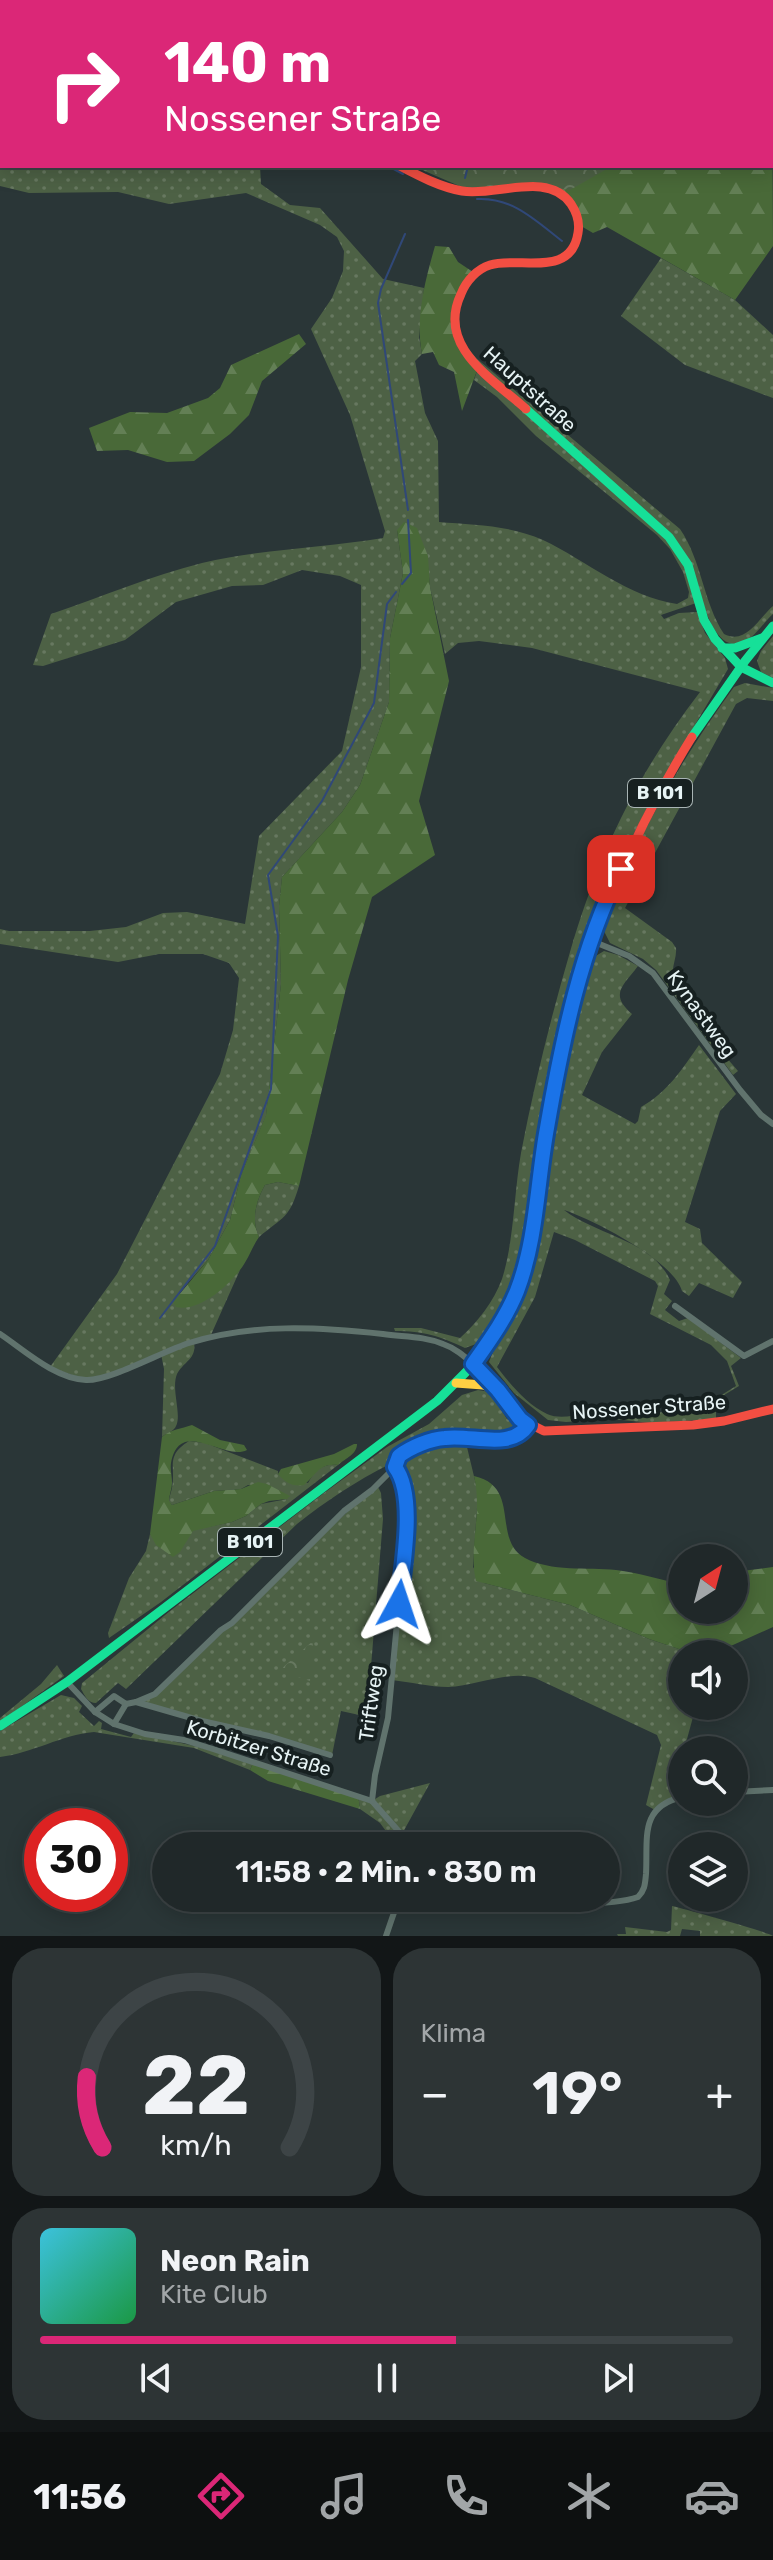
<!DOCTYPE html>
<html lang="de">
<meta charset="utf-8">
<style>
:root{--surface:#202829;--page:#2d3435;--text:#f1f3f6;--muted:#a2a6a8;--line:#3d4446;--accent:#db2777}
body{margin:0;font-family:Rubik,sans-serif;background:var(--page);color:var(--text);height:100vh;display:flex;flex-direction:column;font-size:30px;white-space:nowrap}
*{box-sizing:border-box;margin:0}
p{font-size:26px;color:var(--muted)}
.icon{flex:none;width:44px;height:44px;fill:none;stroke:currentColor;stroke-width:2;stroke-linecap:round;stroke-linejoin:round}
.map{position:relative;height:1936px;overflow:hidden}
.side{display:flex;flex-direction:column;gap:12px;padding:12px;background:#121617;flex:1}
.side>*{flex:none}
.hud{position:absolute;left:0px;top:0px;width:774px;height:168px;box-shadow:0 4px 20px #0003,0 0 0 2px var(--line);background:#db2777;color:#fff;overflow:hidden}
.needle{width:52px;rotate:36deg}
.tools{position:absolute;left:668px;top:1544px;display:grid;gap:16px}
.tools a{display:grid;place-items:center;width:80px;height:80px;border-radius:50%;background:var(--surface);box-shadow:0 4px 20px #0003,0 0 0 2px var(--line);font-size:40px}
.speed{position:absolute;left:24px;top:1808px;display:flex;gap:16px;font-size:40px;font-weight:700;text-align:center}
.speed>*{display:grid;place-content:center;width:104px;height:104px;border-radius:50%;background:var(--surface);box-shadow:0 4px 20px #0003,0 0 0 2px var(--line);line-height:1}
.speed .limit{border:12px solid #d22;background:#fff;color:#111}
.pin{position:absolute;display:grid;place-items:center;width:68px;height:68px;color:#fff;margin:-34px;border-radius:16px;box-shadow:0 4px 12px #0006}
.me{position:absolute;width:88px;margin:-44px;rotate:5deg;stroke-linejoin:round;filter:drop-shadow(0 0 6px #0008)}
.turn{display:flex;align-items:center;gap:28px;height:168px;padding:0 32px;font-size:36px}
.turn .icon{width:104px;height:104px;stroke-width:2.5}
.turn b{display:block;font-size:56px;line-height:68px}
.big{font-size:60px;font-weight:600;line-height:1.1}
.side .widget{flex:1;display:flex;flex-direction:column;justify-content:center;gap:12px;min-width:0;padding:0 28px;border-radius:32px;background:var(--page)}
.side .dial{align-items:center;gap:0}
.dial svg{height:208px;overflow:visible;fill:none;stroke:var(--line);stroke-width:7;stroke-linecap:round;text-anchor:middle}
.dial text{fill:var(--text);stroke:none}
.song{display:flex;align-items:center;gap:24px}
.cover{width:96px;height:96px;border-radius:12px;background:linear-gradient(135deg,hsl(190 70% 55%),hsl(140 70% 35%))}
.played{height:8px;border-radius:4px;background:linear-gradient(90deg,var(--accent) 60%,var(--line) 60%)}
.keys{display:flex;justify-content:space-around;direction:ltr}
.heat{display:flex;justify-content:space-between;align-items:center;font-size:44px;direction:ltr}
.side .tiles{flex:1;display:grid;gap:12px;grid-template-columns:1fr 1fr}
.widget:last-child{grid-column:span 2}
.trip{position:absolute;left:152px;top:1832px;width:468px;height:80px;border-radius:40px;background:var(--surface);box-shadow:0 4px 20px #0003,0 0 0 2px var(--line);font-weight:600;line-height:80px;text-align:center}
.dock{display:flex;height:128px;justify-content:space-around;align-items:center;background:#0d1010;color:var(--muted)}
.dock .icon{width:56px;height:56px}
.dock .on{color:var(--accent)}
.dock b{font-size:36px;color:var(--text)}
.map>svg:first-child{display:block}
.grass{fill:url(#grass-dots);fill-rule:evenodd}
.forest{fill:url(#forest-firs)}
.park{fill:url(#park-crowns)}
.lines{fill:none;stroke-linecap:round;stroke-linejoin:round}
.stream{stroke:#304878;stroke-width:2}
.street{stroke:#60736d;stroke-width:6}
.fast{stroke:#16e098;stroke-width:9}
.slow{stroke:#ffcf43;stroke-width:9}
.jam{stroke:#f24e42;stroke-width:9}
.route-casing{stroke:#114b97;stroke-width:20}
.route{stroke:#1a73e8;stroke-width:14}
.labels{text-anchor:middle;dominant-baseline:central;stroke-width:8;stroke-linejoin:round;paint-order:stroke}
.shield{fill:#162020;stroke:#a8b4b4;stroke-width:2}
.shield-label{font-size:18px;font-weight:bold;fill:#e6f3f4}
.street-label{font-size:20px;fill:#e6f3f4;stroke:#162020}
</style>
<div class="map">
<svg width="773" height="1936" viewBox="0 0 773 1936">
<defs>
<pattern id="grass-dots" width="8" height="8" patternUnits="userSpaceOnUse" patternTransform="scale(2)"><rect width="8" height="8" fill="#4d6145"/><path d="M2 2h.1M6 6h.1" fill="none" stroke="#677860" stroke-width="1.8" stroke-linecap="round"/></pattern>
<pattern id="forest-firs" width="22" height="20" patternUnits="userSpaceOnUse" patternTransform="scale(2)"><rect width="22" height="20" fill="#496938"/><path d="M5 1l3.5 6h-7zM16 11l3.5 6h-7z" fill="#637f55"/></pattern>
<pattern id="park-crowns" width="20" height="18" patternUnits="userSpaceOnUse" patternTransform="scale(2)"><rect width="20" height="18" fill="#4d6145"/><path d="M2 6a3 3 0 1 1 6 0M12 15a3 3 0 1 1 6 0" fill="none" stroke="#677860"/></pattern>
</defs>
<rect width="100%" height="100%" fill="#2a3637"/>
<!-- grass -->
<g class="grass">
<path d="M0 74 2 75V166H260L261 184 290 205 320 208 383 279 424 288 419 337 422 354 415 361 425 413 438 441 439 522C473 525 510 525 543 540 587 561 628 597 677 604L688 598 689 592 683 572 670 549 657 535 536 436 497 397 474 380 478 368 462 341 476 358 680 529C702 561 703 602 724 634 746 645 758 619 773 606V614C764 622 755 637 744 642 720 653 708 618 702 601L661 615 664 619 679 613 697 612 705 633 725 658 728 669 654 794 604 892 582 953 559 1045 542 1130 527 1233 516 1270 504 1302 476 1344 465 1348C439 1336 424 1331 395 1331L394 1328H421L460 1338C477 1323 494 1301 502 1279 514 1242 514 1192 521 1153 534 1085 551 1017 570 952 599 853 637 774 700 692L532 648 479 641 458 643 445 654 430 587 427 556 397 530 403 573 390 638 389 702 360 785 342 812 282 877 279 906 281 984 266 1116 241 1175 230 1220 208 1260 178 1294 216 1293 240 1270 210 1337 194 1342C197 1359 184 1361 177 1374 170 1391 185 1420 173 1430 169 1433 165 1434 162 1437L164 1369 161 1354 105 1376 86 1380 50 1367 117 1274 220 1074 233 1030 239 978 229 963 203 954H159L118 962 0 944V929L9 931H90L126 927 163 913 187 912 245 924 259 836 342 751 361 667V585L340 576 302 570 263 585 232 586 176 602 125 640 43 666 33 665 51 614C101 597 151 576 202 563 261 549 323 548 383 538L385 531 350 415 311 329 332 298 343 271 344 251 337 237 320 225 246 193 169 204 118 192 29 193 0 186Z"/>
<path d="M661 258 735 300 773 335V398L685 365 621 316Z"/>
<path d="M773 636V678L761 672 757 661 761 651Z"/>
<path d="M745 683 773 688V701L747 698 736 704 625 908 672 942 676 948C677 957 672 965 673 974 679 1007 716 1045 738 1071L733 1075 656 970 643 959 610 943 604 931C631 844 680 761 734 687Z"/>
<path d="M604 951 618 955 638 966C623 986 609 994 632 1014L602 1052 582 1095 635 1124 638 1121 641 1107C668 1092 682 1069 699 1045L736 1094 720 1111 685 1222 700 1229 702 1243 742 1282 733 1298 699 1283 689 1296 682 1291C674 1261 592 1219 564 1210 596 1235 652 1240 670 1280L664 1294 672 1301 665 1310 679 1321 688 1318 741 1358 731 1366 739 1386 716 1400V1419L651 1423 613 1419 566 1422 548 1420 514 1393 489 1362 494 1349 512 1318 532 1263 551 1132 567 1048 594 957ZM554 1232 575 1240 655 1281 658 1286 650 1314 711 1345 727 1361 736 1386 715 1399 714 1411C679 1418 643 1408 608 1410 589 1410 565 1422 547 1414 527 1405 510 1384 497 1367L535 1297Z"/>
<path d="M278 1182 299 1186C289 1219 284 1216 259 1237 251 1220 256 1201 265 1185Z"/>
<path d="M478 1390 490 1392 507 1419 516 1424 515 1430 506 1433H445L399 1450 394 1454 390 1464C356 1481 326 1501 297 1524L126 1689 118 1683 96 1703C88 1703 85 1696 81 1689L82 1683 170 1611 324 1493 387 1447 429 1424 462 1395Z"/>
<path d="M189 1441 205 1443 278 1471V1474L308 1483C315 1470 323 1463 338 1465L161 1602 109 1638 108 1633 129 1578 146 1551 150 1534 154 1538 232 1522 246 1516 261 1504 287 1499 274 1489 248 1485 241 1489 214 1491 172 1505 169 1502C169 1497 171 1493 172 1488 176 1466 165 1456 189 1441Z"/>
<path d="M450 1442 466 1443 478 1493 473 1567 484 1583 570 1605 649 1639 694 1654H682V1706H696L684 1750H682L675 1787V1790L682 1795 655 1810 646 1805 661 1745 657 1735 535 1678C508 1670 476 1686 448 1687 430 1687 410 1682 392 1680L404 1549V1492L395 1467H400L401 1462 425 1450Z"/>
<path d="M377 1485 381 1493 383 1519 370 1679 364 1716 341 1711 332 1755 136 1702 155 1694 279 1574Z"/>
<path d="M57 1665 64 1676 0 1722V1718L41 1684Z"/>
<path d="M61 1695 74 1698 82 1706 79 1712 94 1726 99 1721 102 1723 101 1729 131 1737 134 1733 195 1746 253 1763 250 1770 194 1748 94 1732C61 1735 33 1753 0 1757V1731Z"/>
<path d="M430 1783 402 1834 415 1843 414 1846H397L380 1823 360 1809 359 1801 356 1795 372 1801 380 1796Z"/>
<path d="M672 1906C685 1909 768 1932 773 1936H700V1931L682 1929 680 1936H618L617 1934H626L625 1927 667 1932 671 1930Z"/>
</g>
<!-- forest -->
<g class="forest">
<path d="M772 66 773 246 735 300 607 227 593 233 581 226 579 210 563 190 548 184 464 188 470 166H772Z"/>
<path d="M435 246 449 247 458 262 476 274 459 297 457 338 478 368 462 411 454 372 439 365 433 352 422 354C415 318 425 281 435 246Z"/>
<path d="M299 334 306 344 262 381 249 415 230 434 194 461 167 462 128 450 97 451 89 428 130 412 167 413 208 398 220 388 231 365Z"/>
<path d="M404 522 417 528 428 556 430 587 449 681 419 801 435 855 372 897 348 980 299 1186 278 1182 265 1185C256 1201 251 1220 259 1237 252 1247 248 1260 240 1270 227 1287 199 1312 176 1307L173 1302 208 1260 230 1220 241 1175 266 1115 281 984 279 906 282 877 342 812 360 785 389 702 390 638 403 573 397 530Z"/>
<path d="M192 1425 220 1440 244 1445 247 1450C224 1462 180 1416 171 1463 170 1469 172 1476 172 1483 172 1489 169 1495 169 1501L172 1505 214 1491 241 1489 258 1482 267 1484 290 1496 287 1499 269 1501 261 1504 246 1516 232 1522 193 1531 180 1552 173 1557 156 1545 150 1534 162 1437C171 1429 181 1429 192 1425Z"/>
<path d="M354 1444H357C357 1454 346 1458 338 1465 319 1463 316 1475 304 1485 292 1487 286 1483 278 1474L281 1469 334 1454Z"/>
<path d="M474 1476C522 1487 491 1539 525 1558 551 1572 587 1567 616 1570 639 1573 660 1579 682 1585V1610H734V1572L773 1567V1627L713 1654H694L649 1639 570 1605 476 1581C468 1548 483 1513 474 1476Z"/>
<path d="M253 1763 356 1795 359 1801 360 1809 268 1781 250 1770Z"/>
</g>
<!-- park -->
<g class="park">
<path d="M413 166H612L570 190 526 184 464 188Z"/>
<path d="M313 1641 310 1681 280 1671V1670Z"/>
</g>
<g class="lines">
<!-- stream -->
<g class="stream">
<path d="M608 0 609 2"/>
<path d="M0 86 2 87"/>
<path d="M365 166H376"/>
<path d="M388 166 403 174"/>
<path d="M465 178 468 166"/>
<path d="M477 199C512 197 535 220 562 241"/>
<path d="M405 234 381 289 378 303 408 510"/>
<path d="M402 584 411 573 408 520"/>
<path d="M160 1318 215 1246 271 1089 278 936 268 875 322 801 374 703 387 604 396 592"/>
</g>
<!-- street -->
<g class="street">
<path d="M353 2V0"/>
<path d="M457 2V0"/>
<path d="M0 74 2 75"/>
<path d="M592 941 629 956 653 973 740 1090 761 1115 773 1124"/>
<path d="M675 1306 744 1356 773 1341"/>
<path d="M0 1334C24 1350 55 1379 86 1380 110 1381 163 1351 189 1343 253 1323 318 1327 383 1334 404 1337 424 1336 443 1344 455 1348 464 1356 473 1364"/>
<path d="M67 1682 95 1712 114 1724 145 1734 184 1740 213 1749 372 1801 402 1835 420 1846"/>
<path d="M136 1702 155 1694 221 1630 232 1623 344 1511 372 1490 395 1467 399 1456 404 1452 431 1441 446 1438 512 1439 522 1434 528 1425"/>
<path d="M95 1712 114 1696 126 1704 136 1702 202 1721 269 1736 330 1755"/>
<path d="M114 1724 126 1704"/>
<path d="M734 1792 773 1790"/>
<path d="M372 1801 375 1775 388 1718 404 1549V1492L402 1478 395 1467"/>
<path d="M515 1898C542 1905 613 1906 638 1897 645 1890 645 1884 646 1874 648 1838 639 1807 682 1797"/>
<path d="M386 1936 399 1898"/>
</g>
<!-- fast -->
<g class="fast">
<path d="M207 0 208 2"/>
<path d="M526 409 669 537 688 565 704 620 715 639 741 667 773 683"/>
<path d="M722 648H735L762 638"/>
<path d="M692 737 745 661 773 626"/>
<path d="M0 1726 67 1682 437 1401 468 1370 487 1346"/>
</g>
<!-- slow -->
<path class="slow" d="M456 1383 483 1385 498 1390"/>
<!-- jam -->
<g class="jam">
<path d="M400 166C419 176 440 187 462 191 495 197 548 170 571 204 577 213 580 222 578 233 571 279 519 256 490 265 477 269 466 281 461 294 436 347 493 379 526 409"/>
<path d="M487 1346C526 1288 534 1224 543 1156 547 1124 553 1092 560 1061 585 945 630 837 692 737"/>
<path d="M473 1364 498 1390 520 1419 544 1431 693 1425 724 1421 773 1409"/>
</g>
</g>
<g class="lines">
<!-- route casing -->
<g class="route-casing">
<path id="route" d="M399 1604C402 1569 417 1496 395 1467L399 1456C411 1447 430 1439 445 1438 472 1434 511 1451 528 1425L520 1419 498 1390 473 1364C490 1340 506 1318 517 1291 537 1239 537 1182 547 1128 562 1041 581 948 621 869"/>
</g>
<!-- route -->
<use href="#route" class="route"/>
</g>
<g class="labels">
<!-- shield labels -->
<g class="shield">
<rect x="628" y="779" width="64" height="28" rx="6"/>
<rect x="218" y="1528" width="64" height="28" rx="6"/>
</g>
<g class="shield-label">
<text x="660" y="793">B 101</text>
<text x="250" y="1542">B 101</text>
</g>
<!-- street labels -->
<g class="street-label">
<text transform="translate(530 389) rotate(42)">Hauptstraße</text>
<text transform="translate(702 1014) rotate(54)">Kynastweg</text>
<text transform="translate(649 1407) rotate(-4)">Nossener Straße</text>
<text transform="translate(371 1703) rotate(-82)">Triftweg</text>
<text transform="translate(259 1748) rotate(17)">Korbitzer Straße</text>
</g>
</g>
</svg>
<div class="tools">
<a><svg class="needle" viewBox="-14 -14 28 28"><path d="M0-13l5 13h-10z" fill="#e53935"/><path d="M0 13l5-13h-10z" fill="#a2a6a8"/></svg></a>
<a><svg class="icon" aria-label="sound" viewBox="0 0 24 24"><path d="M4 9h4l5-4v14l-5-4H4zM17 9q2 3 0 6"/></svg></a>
<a><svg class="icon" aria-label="search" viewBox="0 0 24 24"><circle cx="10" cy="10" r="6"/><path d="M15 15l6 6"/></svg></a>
<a><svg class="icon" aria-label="layers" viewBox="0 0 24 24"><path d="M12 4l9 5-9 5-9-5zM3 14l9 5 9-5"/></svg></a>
</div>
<div class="speed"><div class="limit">30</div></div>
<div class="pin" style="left:621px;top:869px;background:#d93025"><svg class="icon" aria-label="arrive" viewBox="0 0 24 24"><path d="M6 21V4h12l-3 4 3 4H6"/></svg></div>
<svg class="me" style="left:399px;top:1604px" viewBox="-20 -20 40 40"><path d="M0-17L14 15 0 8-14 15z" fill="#1a73e8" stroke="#fff" stroke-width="4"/></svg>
<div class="trip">11:58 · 2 Min. · 830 m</div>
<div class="hud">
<div class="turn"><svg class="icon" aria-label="right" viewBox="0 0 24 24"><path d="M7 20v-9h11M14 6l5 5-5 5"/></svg><div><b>140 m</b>Nossener Straße</div></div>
</div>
</div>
<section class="side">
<div class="tiles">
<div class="widget dial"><svg viewBox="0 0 100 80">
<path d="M14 69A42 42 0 1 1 86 69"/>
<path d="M14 69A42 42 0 0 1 8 42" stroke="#db2777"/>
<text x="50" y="56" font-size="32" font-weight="700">22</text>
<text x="50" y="72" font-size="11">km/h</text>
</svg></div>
<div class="widget"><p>Klima</p>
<div class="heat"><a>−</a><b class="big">19°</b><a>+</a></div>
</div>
<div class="widget">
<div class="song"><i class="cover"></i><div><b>Neon Rain</b><p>Kite Club</p></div></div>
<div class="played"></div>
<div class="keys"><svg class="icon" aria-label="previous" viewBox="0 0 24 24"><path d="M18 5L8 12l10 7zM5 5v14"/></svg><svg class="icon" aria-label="pause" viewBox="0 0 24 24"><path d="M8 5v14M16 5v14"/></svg><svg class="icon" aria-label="next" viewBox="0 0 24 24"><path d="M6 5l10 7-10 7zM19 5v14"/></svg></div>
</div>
</div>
</section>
<nav class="dock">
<b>11:56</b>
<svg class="icon on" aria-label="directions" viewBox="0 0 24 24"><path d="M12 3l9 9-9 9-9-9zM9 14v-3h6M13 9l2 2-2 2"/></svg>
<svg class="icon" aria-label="music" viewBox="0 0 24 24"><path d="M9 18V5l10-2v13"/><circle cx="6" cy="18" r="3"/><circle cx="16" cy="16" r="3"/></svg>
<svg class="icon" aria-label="phone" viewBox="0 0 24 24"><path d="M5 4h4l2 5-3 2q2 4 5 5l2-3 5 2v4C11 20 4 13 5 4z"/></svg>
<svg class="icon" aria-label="climate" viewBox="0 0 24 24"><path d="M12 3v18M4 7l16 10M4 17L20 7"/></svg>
<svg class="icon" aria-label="car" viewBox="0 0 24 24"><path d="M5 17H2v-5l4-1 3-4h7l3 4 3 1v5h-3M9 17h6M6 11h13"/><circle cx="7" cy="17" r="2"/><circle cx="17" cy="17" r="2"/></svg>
</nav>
